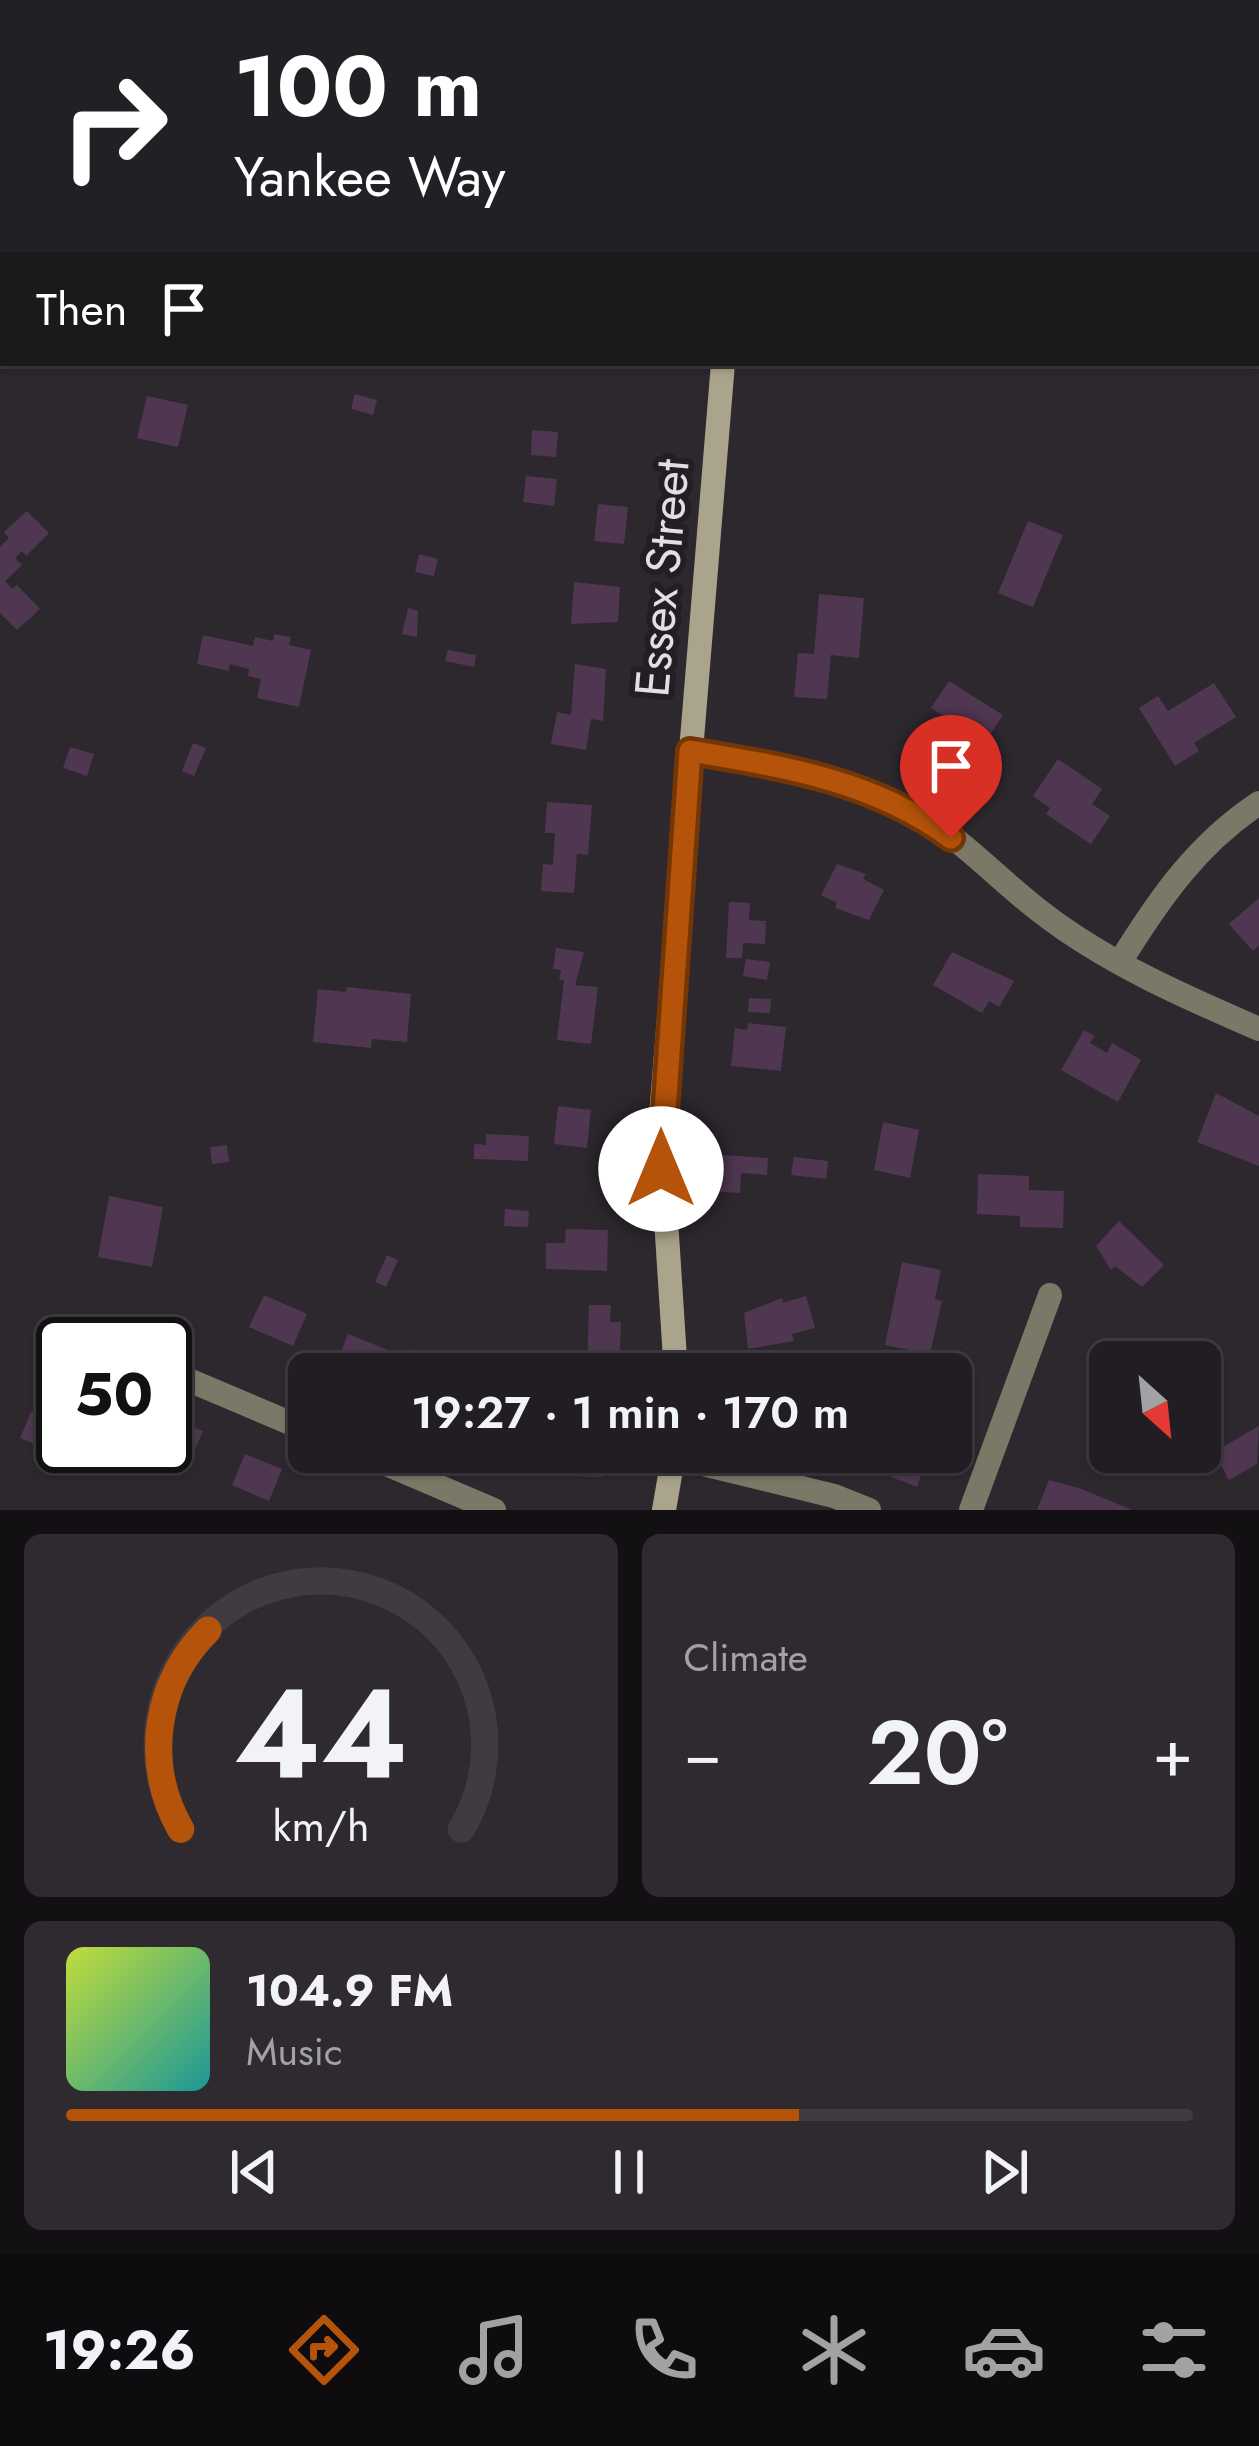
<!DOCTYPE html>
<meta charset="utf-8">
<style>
:root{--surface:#221d22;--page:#2e2a2f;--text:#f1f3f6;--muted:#a2a2a5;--line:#3f3b40;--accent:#b45309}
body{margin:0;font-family:Jost,sans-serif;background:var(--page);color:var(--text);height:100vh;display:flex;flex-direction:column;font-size:45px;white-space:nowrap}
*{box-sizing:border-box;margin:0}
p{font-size:39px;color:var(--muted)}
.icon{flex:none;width:66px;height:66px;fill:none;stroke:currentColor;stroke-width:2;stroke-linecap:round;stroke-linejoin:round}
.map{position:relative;height:1510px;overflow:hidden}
.side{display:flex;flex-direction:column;gap:24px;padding:24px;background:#131013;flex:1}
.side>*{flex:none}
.top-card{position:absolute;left:0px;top:0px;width:1260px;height:366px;box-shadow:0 3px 9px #0004,0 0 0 3px var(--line);background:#202124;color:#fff;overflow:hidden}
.needle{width:78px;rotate:153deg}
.fabs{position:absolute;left:1089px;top:1341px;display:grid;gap:24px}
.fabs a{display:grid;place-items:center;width:132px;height:132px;border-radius:18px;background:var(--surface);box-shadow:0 3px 9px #0004,0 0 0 3px var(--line);font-size:60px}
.speed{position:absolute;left:36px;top:1317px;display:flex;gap:24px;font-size:60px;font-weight:700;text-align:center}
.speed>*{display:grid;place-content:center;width:156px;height:156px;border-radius:50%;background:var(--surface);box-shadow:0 3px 9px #0004,0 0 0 3px var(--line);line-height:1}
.speed .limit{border:6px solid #111;border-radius:18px;background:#fff;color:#111}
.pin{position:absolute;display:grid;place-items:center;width:102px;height:102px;color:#fff;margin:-123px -51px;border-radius:50% 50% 50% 0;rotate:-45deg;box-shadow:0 0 12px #0007}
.pin .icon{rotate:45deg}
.me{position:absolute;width:132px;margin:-66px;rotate:0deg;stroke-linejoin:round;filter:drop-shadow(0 0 9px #0008)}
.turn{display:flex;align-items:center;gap:42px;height:252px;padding:0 36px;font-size:54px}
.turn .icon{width:156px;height:156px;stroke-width:2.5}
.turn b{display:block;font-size:84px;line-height:102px}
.then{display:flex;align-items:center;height:114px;padding:0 36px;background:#0003;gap:24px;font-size:45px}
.big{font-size:90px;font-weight:600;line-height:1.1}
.side .card{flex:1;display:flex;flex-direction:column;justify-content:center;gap:18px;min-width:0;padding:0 42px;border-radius:18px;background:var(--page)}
.side .dial{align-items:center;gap:0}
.dial svg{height:312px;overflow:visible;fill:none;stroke:var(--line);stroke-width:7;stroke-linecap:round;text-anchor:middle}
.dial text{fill:var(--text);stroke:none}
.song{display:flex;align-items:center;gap:36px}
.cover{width:144px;height:144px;border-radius:18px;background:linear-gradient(135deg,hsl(70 70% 55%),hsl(180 70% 35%))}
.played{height:12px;border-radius:6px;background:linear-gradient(90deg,var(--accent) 65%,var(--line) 65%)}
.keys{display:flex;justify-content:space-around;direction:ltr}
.heat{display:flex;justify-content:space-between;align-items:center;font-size:66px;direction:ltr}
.side .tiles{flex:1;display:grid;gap:24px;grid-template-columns:1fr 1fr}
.card:last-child{grid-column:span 2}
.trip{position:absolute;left:288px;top:1353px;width:684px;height:120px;border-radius:18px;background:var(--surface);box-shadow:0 3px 9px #0004,0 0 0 3px var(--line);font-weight:600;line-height:120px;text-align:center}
.tabs{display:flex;height:192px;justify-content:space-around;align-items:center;background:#0e0c0e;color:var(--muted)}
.tabs .icon{width:84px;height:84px}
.tabs .current{color:var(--accent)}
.tabs b{font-size:54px;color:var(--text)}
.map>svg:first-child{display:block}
.green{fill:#4f5437}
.building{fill:#4f3751}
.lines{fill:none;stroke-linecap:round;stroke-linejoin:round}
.minor{stroke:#7c7868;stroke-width:24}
.tertiary{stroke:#7c7868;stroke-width:24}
.secondary{stroke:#aba48c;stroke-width:24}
.route-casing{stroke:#753606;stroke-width:30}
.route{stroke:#b45309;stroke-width:21}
.labels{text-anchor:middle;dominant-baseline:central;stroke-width:12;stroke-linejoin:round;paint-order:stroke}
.street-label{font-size:48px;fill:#e2dee3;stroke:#241e24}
</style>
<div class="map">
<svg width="1259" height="1510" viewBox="0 0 1259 1510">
<rect width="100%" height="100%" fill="#2d272e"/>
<!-- green -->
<path class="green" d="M0 0H421L3 3V29Z"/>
<!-- building -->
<g class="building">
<path d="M355 394 377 400 373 415 351 409Z"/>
<path d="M147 396 188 405 178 447 137 438Z"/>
<path d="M532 430 558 432 556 457 531 455Z"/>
<path d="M526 476 557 479 554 506 523 502Z"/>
<path d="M598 504 628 507 624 544 594 541Z"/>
<path d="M27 511 49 533 26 556 22 551 15 558 22 565 5 581 12 589 17 585 40 609 17 630 0 613V547L9 538 4 532Z"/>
<path d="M1028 521 1063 535 1033 607 998 593Z"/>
<path d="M419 554 438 559 434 576 415 572Z"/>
<path d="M574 582 620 587 618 622 571 624Z"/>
<path d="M819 594 864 598 859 658 831 655 827 699 794 697 798 653 814 654Z"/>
<path d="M408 608 418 611 417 637 402 634Z"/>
<path d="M274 634 291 637 289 645 311 650 299 707 257 698 261 679 248 676 249 669 230 664 229 671 197 664 203 635 253 646 255 637 273 641Z"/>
<path d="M448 650 476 655 474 667 445 661Z"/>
<path d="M575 664 606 669 603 721 591 719 586 750 551 744 557 712 571 715Z"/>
<path d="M949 681 1003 715 985 742 931 708Z"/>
<path d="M1214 683 1236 717 1194 743 1199 751 1175 766 1139 708 1158 696 1168 711Z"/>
<path d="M193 743 206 748 194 776 182 771Z"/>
<path d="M70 747 94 754 87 776 63 768Z"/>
<path d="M1058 759 1102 789 1092 804 1110 816 1091 844 1046 814 1050 808 1033 796Z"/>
<path d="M547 802 592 805 588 855 577 854 574 893 541 891 543 864 553 865 555 833H545Z"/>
<path d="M837 864 866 874 863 879 884 890 869 920 835 908 837 903 821 895Z"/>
<path d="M1259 898V945L1253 951 1229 924Z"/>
<path d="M729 902 750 903 749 920 766 921 765 944 743 943 742 958H726Z"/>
<path d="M556 948 584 952 575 985 598 987 591 1044 557 1040 564 980H559L561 970 553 969Z"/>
<path d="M952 952 1014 981 999 1007 989 1001 982 1013 933 985Z"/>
<path d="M746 959 770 962 767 980 743 976Z"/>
<path d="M347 987 411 994 407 1042 372 1039 371 1048 313 1042 318 989 346 992Z"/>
<path d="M749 998 771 999 770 1013 748 1012Z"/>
<path d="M748 1023 786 1027 781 1071 731 1066 735 1028 747 1030Z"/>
<path d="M1084 1030 1095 1036 1090 1043 1107 1053 1112 1043 1141 1060 1118 1102 1061 1070Z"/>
<path d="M1216 1093 1259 1116V1166L1197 1142Z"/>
<path d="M558 1106 591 1110 587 1148 554 1144Z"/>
<path d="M883 1122 919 1130 910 1178 874 1170Z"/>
<path d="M486 1134 529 1136 528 1161 474 1159V1144L486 1145Z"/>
<path d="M227 1145 229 1162 212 1164 210 1147Z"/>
<path d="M707 1154 768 1158 767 1175 741 1173 740 1193 705 1191Z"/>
<path d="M794 1157 828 1161 826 1179 791 1175Z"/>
<path d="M978 1174 1029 1176V1190L1064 1191 1063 1228 1020 1227V1216L977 1214Z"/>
<path d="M109 1196 163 1207 152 1267 98 1257Z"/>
<path d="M505 1209 529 1211 528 1227 504 1226Z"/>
<path d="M1119 1221 1164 1265 1142 1287 1115 1266 1111 1270 1096 1246Z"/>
<path d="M566 1229 608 1230 607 1271 546 1269V1243H565Z"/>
<path d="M387 1255 398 1260 386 1287 375 1282Z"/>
<path d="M902 1262 941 1270 935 1299 942 1301 930 1354 885 1345Z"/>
<path d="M264 1295 307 1314 293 1346 249 1327Z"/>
<path d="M806 1296 815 1328 792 1334 794 1341 748 1349 744 1313 782 1298 783 1303Z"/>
<path d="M589 1305H611L610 1322H621L619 1368 587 1373Z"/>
<path d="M348 1334 408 1358 412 1349 429 1356 422 1374H349L351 1368 337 1362Z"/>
<path d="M31 1412 63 1425V1446H77L71 1459 60 1454 54 1469 38 1462 44 1448 20 1438Z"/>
<path d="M165 1416 203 1431 189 1463 147 1446H165Z"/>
<path d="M1259 1426 1257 1464 1229 1480 1214 1452Z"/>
<path d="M561 1452H604L603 1477 560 1476Z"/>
<path d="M878 1452H930L917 1487 871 1469Z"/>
<path d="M245 1454 282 1469 269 1501 232 1485Z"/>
<path d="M1049 1480 1079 1488 1132 1510H1037Z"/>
</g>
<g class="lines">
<!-- minor -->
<g class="minor">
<path d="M690 751C768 764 849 776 919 815 964 840 1000 881 1041 912 1105 962 1185 997 1259 1029"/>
<path d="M1120 962C1159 899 1197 844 1259 803"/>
<path d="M93 1340 103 1344"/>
<path d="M165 1370 309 1431"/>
<path d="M358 1452 494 1510"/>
<path d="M674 1457 834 1496 869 1510"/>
<path d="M971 1510 1050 1295"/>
</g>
<!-- tertiary -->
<path class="tertiary" d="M0 233 3 234"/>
<!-- secondary -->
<g class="secondary">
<path d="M754 3V0"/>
<path d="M676 1374 660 1127 723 363"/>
<path d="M664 1510 674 1452"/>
</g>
</g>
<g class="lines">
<!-- route casing -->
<g class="route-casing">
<path id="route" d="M661 1169 690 751C781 766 875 781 951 838"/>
</g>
<!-- route -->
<use href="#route" class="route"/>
</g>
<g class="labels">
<!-- street labels -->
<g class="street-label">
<text transform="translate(662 578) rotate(-85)">Essex Street</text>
</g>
</g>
</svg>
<div class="fabs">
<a><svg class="needle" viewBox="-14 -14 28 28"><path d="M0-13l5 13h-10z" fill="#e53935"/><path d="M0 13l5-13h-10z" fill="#a2a2a5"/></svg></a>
</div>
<div class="speed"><div class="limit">50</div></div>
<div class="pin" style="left:951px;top:838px;background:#d93025"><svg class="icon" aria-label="arrive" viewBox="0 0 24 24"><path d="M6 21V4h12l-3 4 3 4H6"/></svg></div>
<svg class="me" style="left:661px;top:1169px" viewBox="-20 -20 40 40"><circle r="19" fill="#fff"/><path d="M0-13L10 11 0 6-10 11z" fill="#b45309"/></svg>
<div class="trip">19:27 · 1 min · 170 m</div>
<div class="top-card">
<div class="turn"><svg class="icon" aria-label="right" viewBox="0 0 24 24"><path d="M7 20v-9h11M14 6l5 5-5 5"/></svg><div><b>100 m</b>Yankee Way</div></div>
<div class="then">Then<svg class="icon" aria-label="arrive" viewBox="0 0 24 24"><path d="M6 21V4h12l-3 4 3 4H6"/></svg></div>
</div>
</div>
<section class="side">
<div class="tiles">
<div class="card dial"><svg viewBox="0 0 100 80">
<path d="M14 69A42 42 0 1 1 86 69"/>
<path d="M14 69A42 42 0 0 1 21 18" stroke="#b45309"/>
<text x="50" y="56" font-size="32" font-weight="700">44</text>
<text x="50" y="72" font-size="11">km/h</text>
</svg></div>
<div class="card"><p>Climate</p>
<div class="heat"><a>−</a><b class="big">20°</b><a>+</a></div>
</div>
<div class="card">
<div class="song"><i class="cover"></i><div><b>104.9 FM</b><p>Music</p></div></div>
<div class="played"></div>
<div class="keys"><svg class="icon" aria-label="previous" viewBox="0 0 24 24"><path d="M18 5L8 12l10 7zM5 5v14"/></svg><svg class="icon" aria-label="pause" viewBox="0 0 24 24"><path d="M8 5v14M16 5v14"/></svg><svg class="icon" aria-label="next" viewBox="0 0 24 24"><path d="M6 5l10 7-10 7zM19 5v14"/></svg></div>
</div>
</div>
</section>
<nav class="tabs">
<b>19:26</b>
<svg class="icon current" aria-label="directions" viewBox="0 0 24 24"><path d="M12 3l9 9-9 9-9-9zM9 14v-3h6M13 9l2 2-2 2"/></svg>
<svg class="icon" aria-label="music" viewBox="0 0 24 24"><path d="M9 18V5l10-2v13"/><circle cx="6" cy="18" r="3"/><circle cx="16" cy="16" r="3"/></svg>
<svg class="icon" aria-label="phone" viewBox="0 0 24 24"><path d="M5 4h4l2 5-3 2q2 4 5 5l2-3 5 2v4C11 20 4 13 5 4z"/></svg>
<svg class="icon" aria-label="climate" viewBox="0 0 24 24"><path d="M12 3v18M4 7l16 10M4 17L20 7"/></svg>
<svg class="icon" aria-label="car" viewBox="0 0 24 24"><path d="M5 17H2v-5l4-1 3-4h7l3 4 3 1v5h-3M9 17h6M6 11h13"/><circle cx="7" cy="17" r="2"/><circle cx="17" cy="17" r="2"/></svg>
<svg class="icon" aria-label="filters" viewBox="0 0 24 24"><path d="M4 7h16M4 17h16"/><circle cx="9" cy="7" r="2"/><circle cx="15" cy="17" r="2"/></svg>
</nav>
